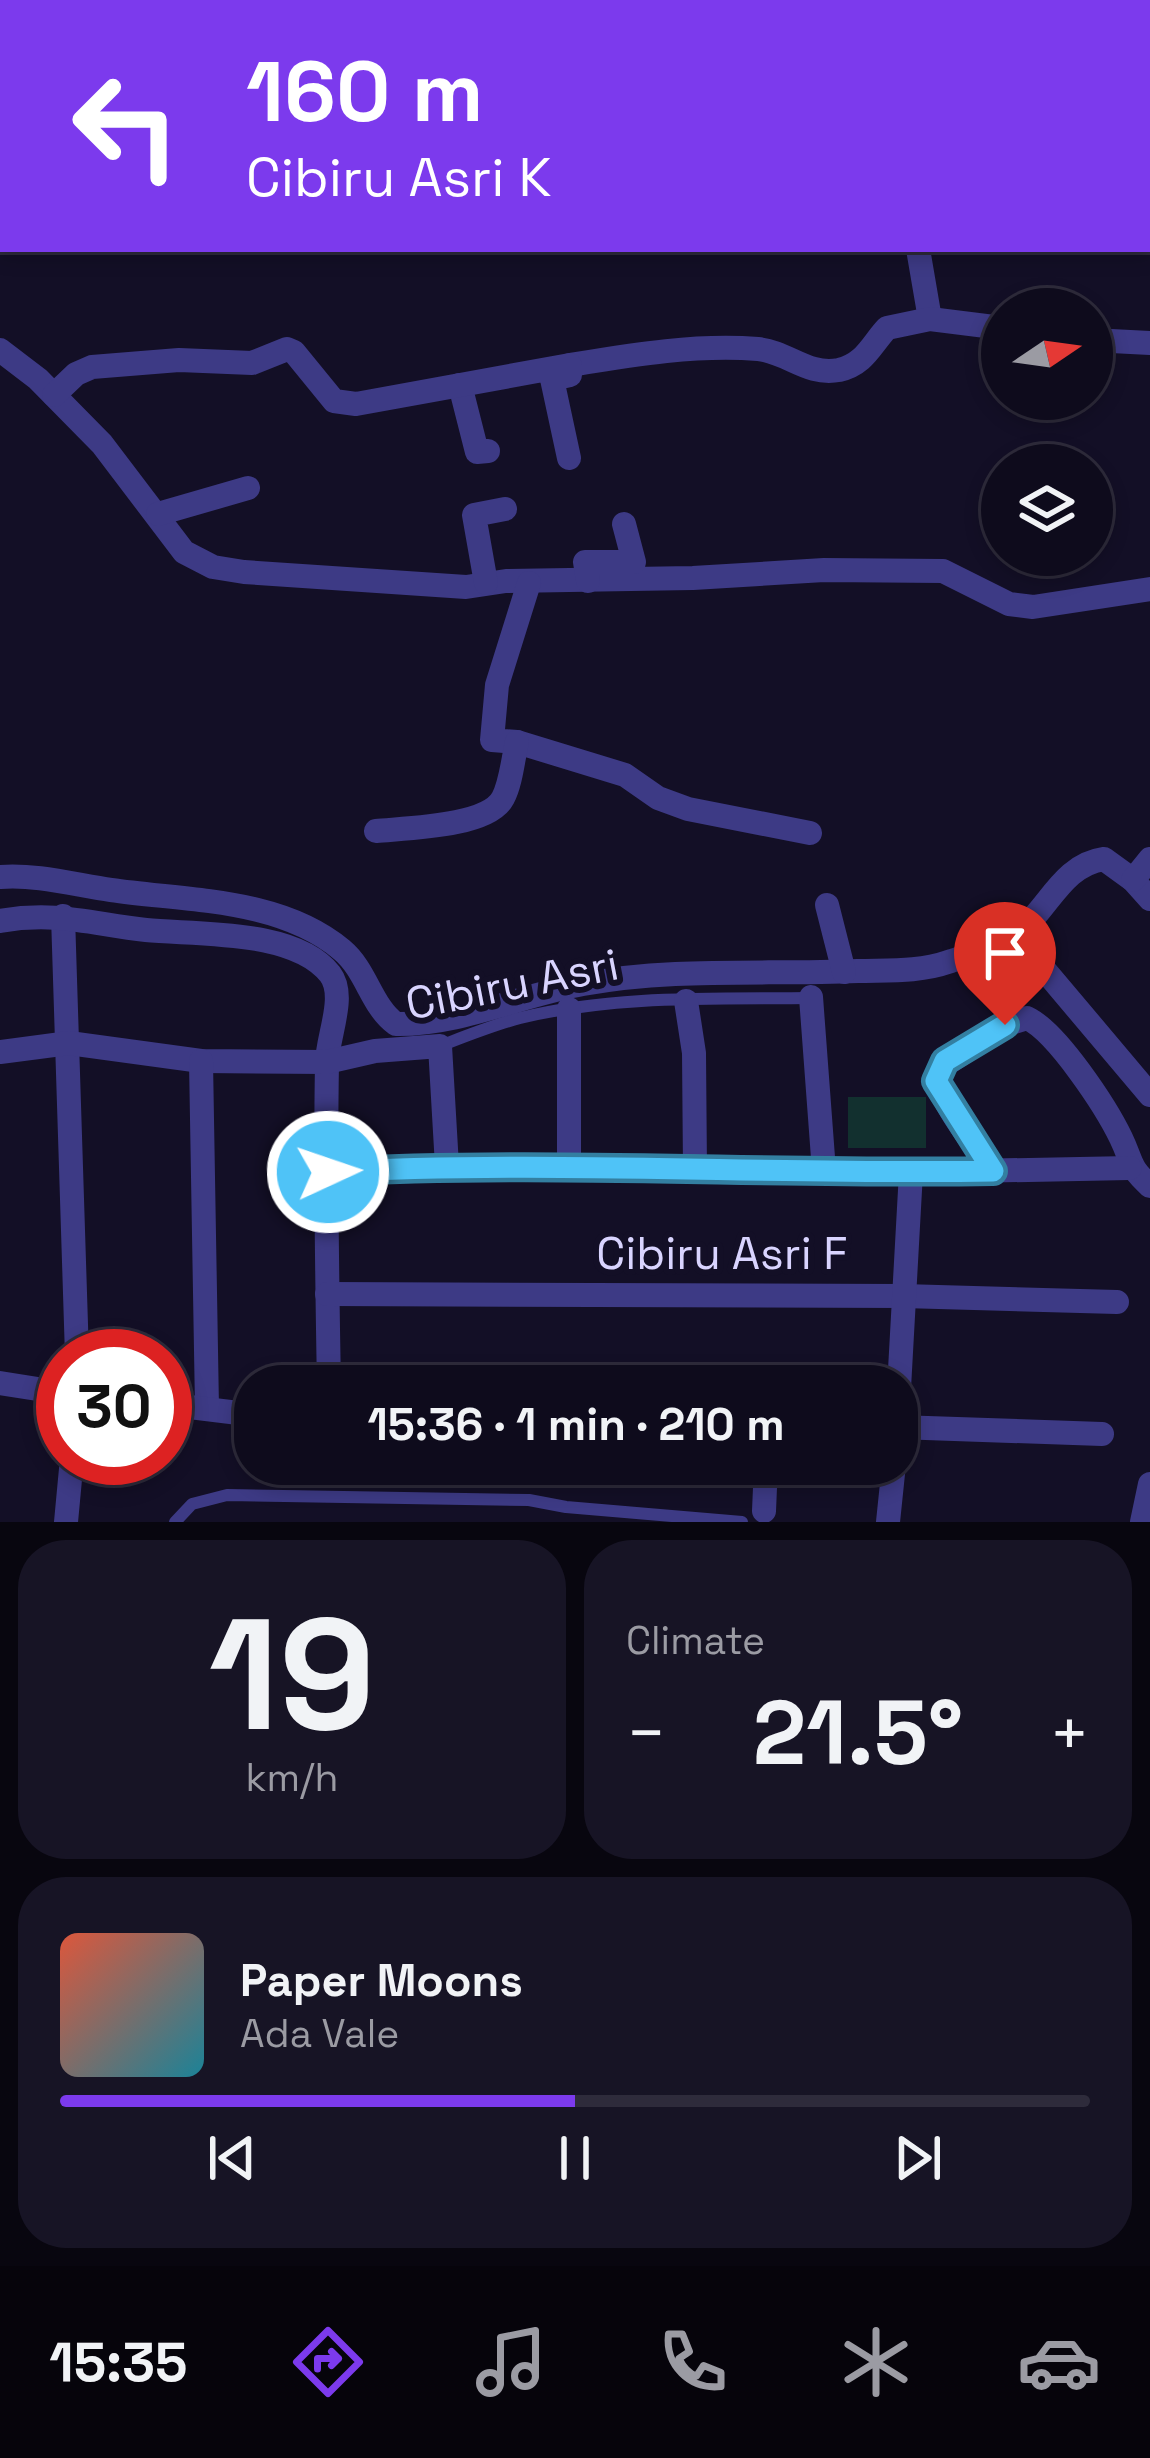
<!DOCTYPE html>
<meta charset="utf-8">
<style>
:root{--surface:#0e0b1c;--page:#171425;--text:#f1f3f6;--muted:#9b9ba3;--line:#2e2b3b;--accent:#7c3aed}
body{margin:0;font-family:"Space Grotesk",sans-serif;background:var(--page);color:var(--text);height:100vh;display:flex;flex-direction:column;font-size:45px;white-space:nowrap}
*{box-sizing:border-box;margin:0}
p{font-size:39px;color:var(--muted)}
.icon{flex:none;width:66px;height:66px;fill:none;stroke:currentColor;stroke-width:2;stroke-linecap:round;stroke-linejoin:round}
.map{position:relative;height:1522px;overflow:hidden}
.side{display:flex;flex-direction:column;gap:18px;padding:18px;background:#08060f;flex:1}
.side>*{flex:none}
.hud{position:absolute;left:0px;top:0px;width:1152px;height:252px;box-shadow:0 6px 18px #0003,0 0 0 3px var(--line);background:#7c3aed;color:#fff;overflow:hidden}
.needle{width:78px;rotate:77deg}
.fabs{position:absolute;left:981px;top:288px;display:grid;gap:24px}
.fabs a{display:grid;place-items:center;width:132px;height:132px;border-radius:50%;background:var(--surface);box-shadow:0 6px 18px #0003,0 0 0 3px var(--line);font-size:60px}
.speed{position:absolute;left:36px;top:1329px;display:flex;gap:24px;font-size:60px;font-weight:700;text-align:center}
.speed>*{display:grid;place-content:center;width:156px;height:156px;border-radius:50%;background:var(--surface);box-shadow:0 6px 18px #0003,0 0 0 3px var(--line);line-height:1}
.speed .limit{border:18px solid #d22;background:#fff;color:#111}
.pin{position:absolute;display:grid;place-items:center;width:102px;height:102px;color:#fff;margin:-123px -51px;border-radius:50% 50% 50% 0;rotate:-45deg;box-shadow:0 0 12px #0007}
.pin .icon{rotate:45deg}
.me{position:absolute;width:132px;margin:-66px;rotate:87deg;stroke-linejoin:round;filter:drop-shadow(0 0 9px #0008)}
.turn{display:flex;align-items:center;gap:42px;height:252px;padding:0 48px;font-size:54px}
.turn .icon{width:156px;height:156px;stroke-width:2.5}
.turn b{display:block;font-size:84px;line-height:102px}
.big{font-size:90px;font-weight:600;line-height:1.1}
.side .widget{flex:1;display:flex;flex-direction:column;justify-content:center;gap:18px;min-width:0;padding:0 42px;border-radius:48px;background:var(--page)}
.side .dial{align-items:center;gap:0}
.dial b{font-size:156px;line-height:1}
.song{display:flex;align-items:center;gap:36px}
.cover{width:144px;height:144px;border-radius:18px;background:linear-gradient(135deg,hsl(10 70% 55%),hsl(190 70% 35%))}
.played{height:12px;border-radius:6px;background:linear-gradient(90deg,var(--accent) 50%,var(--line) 50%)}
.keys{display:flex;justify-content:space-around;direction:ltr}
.heat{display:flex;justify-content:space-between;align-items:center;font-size:66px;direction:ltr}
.side .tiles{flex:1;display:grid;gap:18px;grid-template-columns:1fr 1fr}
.widget:last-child{grid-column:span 2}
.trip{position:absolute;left:234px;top:1365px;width:684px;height:120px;border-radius:48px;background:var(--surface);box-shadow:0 6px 18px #0003,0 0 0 3px var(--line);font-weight:600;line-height:120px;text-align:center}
.menu{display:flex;height:192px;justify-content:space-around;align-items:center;background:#06040b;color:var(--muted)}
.menu .icon{width:84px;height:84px}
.menu .active{color:var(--accent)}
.menu b{font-size:54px;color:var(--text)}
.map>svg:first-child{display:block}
.pitch{fill:#12302f}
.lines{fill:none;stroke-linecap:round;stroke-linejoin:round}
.service{stroke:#3d3a85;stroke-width:12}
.minor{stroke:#3d3a85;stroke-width:24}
.route-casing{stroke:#337fa1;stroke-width:30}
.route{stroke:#4fc3f7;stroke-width:21}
.labels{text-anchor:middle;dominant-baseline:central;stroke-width:12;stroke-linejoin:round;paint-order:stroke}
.street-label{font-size:45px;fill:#d9d4ff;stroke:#130f26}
</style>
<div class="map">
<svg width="1150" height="1522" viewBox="0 0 1150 1522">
<rect width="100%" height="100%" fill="#130f26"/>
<!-- pitch -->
<rect class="pitch" x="848" y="1097" width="78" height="51"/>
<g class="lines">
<!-- service -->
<g class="service">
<path d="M440 1046C466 1036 493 1025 520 1018 614 995 714 999 810 998"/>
<path d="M175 1522 192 1504 227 1495 529 1500 566 1507 742 1522"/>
</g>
<!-- minor -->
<g class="minor">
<path d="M646 0 652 3"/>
<path d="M953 0 954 3"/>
<path d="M38 3 42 0"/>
<path d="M493 3 494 0"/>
<path d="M625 3 626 0"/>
<path d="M864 3 874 0"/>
<path d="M0 31 3 29"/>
<path d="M1149 62H1150"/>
<path d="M918 249 930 319"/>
<path d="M1092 340 1150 343"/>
<path d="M0 350 38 379 102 444 184 552 213 567 244 572 466 587 506 581 693 578 824 570 943 571 1009 604 1033 607 1150 589"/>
<path d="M570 365C631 355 695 344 758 349 788 352 807 376 839 370 865 364 871 345 887 328L930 319 1002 328"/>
<path d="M460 385 477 452 488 451"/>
<path d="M54 395 76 374 92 367 179 360 252 363 287 349 294 352 334 401 356 404 570 365V375L552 379 569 458"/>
<path d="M158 514 248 488"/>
<path d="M588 581 585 562H634L624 524"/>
<path d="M486 583 474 515 505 509"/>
<path d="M529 583 497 685 492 740 517 742 625 775 658 798 688 809 810 833"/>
<path d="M376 831C405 828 488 827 503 798 511 783 513 759 517 742"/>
<path d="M0 877C36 874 76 885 111 890 187 901 280 898 342 950 367 971 371 1006 396 1024 459 1025 521 995 583 984 673 967 767 975 858 971 887 970 920 972 948 962 969 955 999 947 1016 934 1048 911 1061 865 1104 859L1133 880 1150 899"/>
<path d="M1133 880 1150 859"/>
<path d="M827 905 844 972"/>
<path d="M63 916 77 1356"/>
<path d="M0 921C56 911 92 924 146 930 197 935 295 929 330 974 347 996 327 1037 327 1063 325 1171 327 1279 329 1386"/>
<path d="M1015 935 1150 1095"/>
<path d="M811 997 824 1171"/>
<path d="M686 1001 694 1053 695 1170"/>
<path d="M0 1052 69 1043 201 1061 327 1062 375 1051 440 1046 447 1166"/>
<path d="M201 1061 207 1408"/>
<path d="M569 1169V1009"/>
<path d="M993 1171C976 1145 933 1098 939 1069L1005 1025 1027 1018C1057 1032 1106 1107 1121 1138 1133 1163 1128 1166 1150 1186"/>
<path d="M328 1172 447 1166 866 1173 1130 1168"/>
<path d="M327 1294 903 1296 1117 1302"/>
<path d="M0 1383 63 1393"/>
<path d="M165 1404 255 1415"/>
<path d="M897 1424 911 1172"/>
<path d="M897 1427 1102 1434"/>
<path d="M764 1511 766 1464"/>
<path d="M66 1522 72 1458"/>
<path d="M888 1522 894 1464"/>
<path d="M1142 1522 1150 1484"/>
</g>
</g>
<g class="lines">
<!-- route casing -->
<g class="route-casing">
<path id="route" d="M328 1172C549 1160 771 1175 993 1171L936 1081 945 1061 1005 1025"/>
</g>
<!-- route -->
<use href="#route" class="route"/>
</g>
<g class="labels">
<!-- street labels -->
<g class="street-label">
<text transform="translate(512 984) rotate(-11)">Cibiru Asri</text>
<text x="722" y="1253">Cibiru Asri F</text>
</g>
</g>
</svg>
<div class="fabs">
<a><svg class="needle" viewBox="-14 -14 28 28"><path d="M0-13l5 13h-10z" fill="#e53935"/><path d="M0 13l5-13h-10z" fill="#9b9ba3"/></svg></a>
<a><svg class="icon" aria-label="layers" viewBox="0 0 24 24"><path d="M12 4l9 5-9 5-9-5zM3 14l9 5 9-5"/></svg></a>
</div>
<div class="speed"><div class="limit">30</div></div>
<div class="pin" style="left:1005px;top:1025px;background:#d93025"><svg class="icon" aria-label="arrive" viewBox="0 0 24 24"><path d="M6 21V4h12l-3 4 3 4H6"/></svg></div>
<svg class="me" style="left:328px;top:1172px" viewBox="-20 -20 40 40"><circle r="17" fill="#4fc3f7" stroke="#fff" stroke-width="3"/><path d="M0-11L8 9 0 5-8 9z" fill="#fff"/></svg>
<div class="trip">15:36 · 1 min · 210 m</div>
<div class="hud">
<div class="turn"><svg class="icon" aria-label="left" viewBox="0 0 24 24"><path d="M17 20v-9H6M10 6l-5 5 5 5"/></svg><div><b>160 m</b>Cibiru Asri K</div></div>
</div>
</div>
<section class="side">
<div class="tiles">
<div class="widget dial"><b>19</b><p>km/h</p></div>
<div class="widget"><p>Climate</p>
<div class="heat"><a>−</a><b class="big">21.5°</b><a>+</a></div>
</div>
<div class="widget">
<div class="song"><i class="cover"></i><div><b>Paper Moons</b><p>Ada Vale</p></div></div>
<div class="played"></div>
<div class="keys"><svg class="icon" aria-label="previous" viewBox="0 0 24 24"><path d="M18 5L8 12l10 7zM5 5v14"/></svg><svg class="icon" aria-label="pause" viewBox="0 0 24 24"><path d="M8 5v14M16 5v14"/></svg><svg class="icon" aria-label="next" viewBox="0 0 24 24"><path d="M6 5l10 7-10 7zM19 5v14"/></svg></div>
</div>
</div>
</section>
<nav class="menu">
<b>15:35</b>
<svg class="icon active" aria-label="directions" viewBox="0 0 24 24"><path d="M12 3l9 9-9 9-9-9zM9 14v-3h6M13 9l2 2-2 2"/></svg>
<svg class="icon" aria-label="music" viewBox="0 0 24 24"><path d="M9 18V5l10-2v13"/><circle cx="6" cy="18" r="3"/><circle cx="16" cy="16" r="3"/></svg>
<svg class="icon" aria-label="phone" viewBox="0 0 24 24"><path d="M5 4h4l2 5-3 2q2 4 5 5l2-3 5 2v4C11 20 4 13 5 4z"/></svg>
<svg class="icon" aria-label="climate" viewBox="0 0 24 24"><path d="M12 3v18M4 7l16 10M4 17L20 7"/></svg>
<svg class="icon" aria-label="car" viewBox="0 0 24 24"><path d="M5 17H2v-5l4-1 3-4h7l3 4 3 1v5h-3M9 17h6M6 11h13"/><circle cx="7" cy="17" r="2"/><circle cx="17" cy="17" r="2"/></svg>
</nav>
